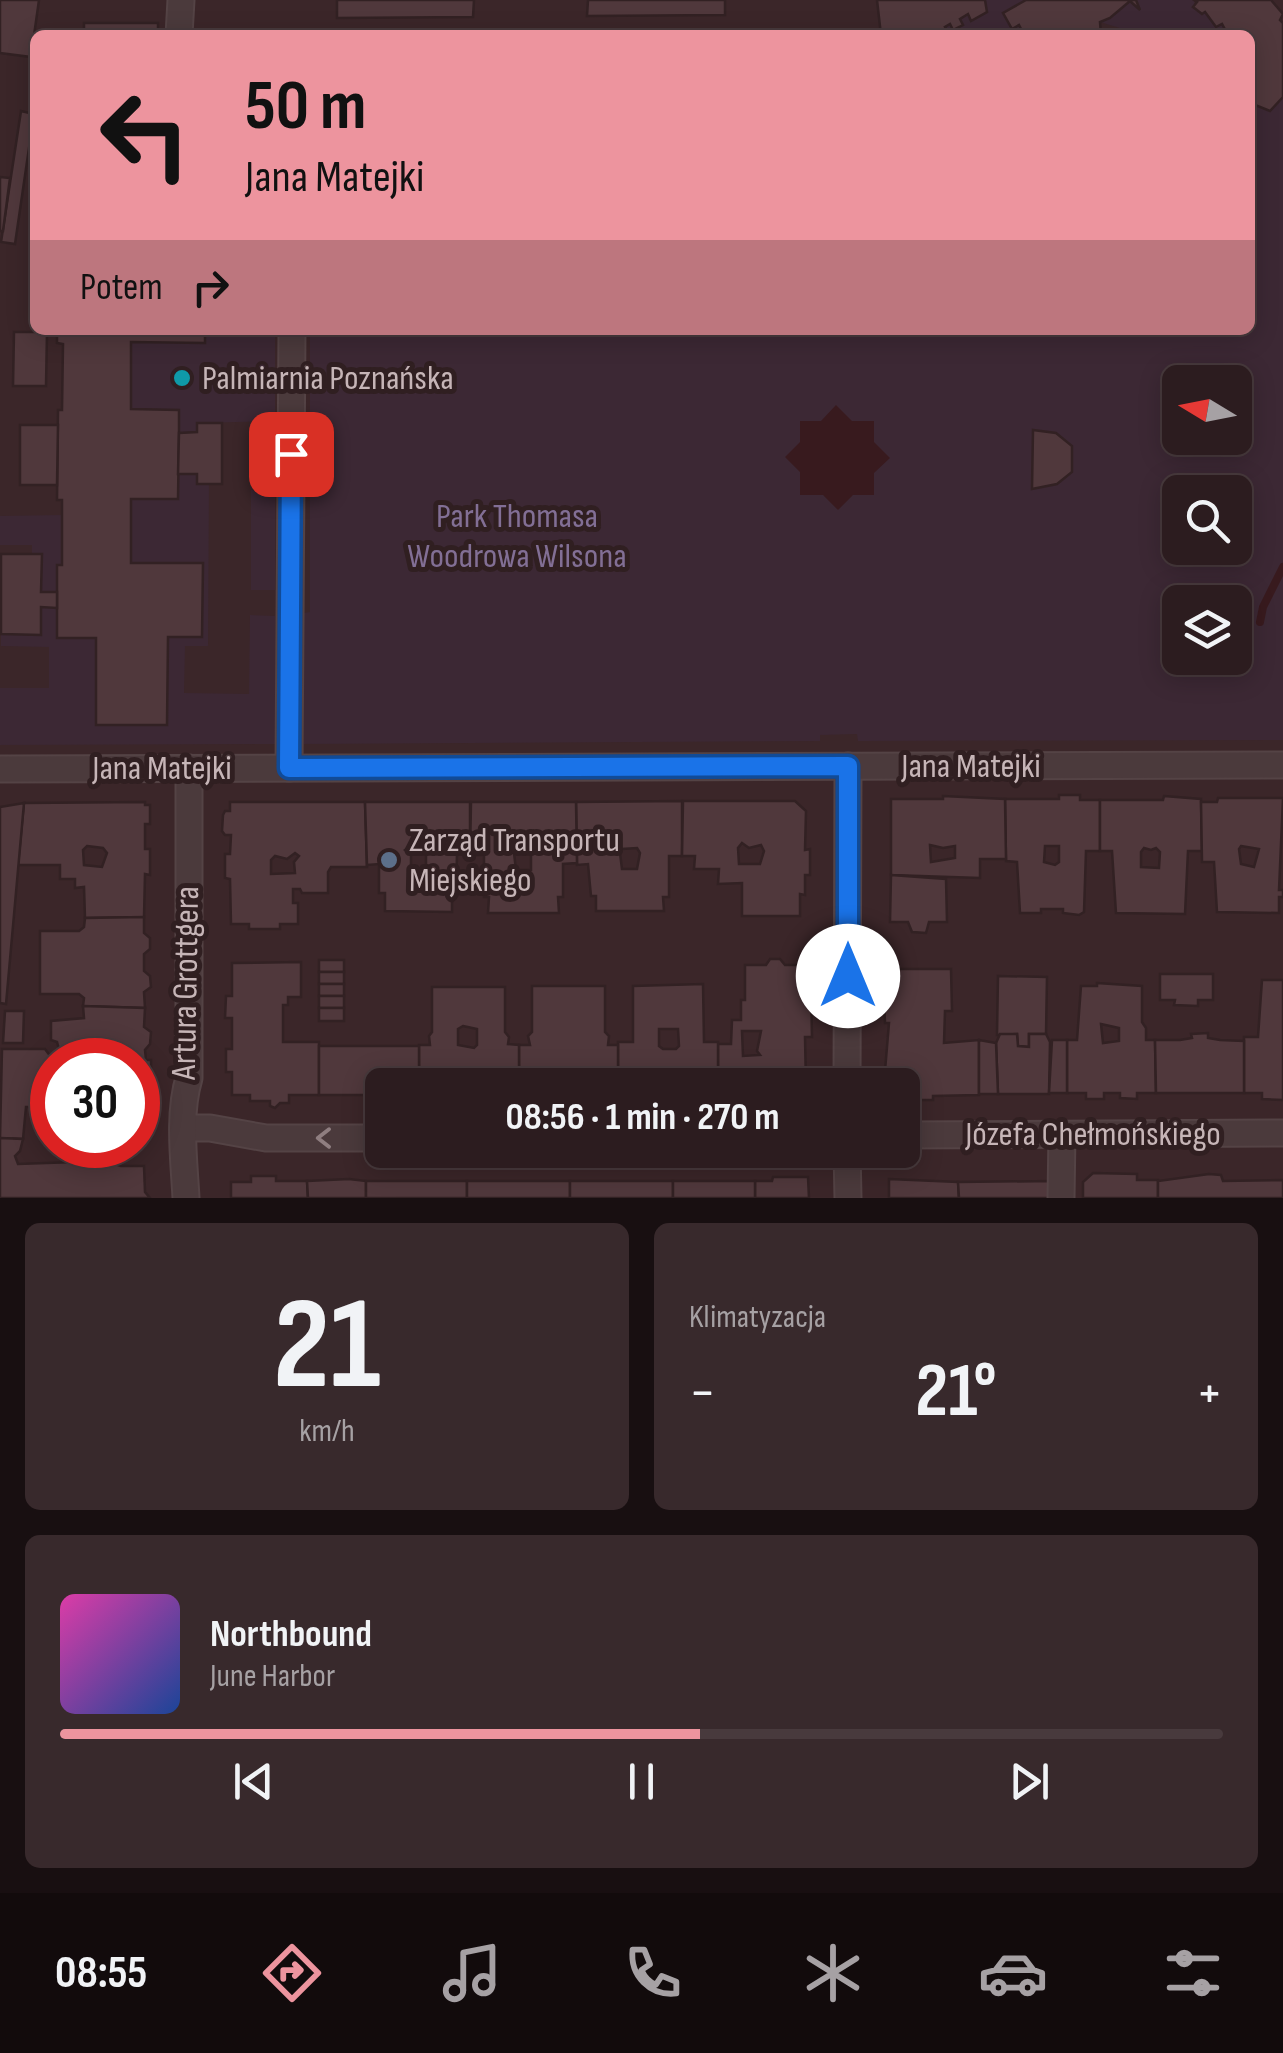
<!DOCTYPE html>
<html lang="pl">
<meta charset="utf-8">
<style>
:root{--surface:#2c1c1f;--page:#38292c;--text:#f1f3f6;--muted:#a6a1a4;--line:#483a3d;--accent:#ed949e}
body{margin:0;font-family:"Sofia Sans Condensed",sans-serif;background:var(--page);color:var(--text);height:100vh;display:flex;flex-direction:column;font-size:38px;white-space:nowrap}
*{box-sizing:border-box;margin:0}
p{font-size:32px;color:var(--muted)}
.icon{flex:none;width:55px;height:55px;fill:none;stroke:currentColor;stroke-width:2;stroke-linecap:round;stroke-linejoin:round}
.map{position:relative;height:1198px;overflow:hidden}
.panel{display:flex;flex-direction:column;gap:25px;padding:25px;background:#180f11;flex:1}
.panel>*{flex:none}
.hud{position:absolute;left:30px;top:30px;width:1225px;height:305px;border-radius:15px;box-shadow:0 5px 25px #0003,0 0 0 2px var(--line);background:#ed949e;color:#111;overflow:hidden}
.needle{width:65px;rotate:280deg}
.controls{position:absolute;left:1162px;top:365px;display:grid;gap:20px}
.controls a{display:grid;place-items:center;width:90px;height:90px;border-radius:15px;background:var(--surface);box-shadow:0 5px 25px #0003,0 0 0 2px var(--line);font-size:50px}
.speed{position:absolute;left:30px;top:1038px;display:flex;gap:20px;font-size:50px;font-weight:700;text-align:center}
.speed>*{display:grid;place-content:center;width:130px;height:130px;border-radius:50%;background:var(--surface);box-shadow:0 5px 25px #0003,0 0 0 2px var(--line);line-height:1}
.speed .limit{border:15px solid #d22;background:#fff;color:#111}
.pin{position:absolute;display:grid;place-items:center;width:85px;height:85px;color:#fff;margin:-42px;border-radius:20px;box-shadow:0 5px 15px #0006}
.me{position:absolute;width:110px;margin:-55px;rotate:0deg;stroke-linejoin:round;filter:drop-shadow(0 0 8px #0008)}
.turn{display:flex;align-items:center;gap:35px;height:210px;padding:0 50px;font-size:45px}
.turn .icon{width:130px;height:130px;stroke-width:2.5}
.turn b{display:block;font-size:70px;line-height:85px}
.then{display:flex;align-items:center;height:95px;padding:0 50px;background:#0003;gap:20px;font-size:38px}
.big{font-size:75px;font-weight:700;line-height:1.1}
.panel .card{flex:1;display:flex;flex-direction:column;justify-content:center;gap:15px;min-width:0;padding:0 35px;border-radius:15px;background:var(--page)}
.panel .dial{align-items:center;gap:0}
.dial b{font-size:130px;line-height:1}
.song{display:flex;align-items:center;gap:30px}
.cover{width:120px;height:120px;border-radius:15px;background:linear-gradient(135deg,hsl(320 70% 55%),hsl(220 70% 35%))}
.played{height:10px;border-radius:5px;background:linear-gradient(90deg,var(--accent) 55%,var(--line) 55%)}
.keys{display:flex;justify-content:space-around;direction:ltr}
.heat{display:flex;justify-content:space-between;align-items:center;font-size:55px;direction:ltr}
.panel .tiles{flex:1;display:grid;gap:25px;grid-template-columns:1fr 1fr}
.card:last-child{grid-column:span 2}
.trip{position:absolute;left:365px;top:1068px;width:555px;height:100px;border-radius:15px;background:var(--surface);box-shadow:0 5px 25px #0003,0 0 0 2px var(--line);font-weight:700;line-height:100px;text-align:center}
.dock{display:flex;height:160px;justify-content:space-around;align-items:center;background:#120b0c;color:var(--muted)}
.dock .icon{width:70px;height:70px}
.dock .current{color:var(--accent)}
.dock b{font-size:45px;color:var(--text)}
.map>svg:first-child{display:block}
.green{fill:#3c2834;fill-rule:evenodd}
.water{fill:#381a1e}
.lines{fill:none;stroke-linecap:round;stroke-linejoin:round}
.stream{stroke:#381a1e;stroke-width:8}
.building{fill:#50383c;stroke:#322123;stroke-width:2.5;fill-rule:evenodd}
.minor-casing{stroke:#544345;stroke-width:29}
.minor{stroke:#4b3a3c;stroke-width:25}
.oneway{stroke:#8f7e80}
.route-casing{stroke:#114b97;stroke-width:25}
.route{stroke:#1a73e8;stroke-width:18}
.culture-dot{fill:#0f9aa8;stroke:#301f21;stroke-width:4}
.service-dot{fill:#5c6f8a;stroke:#301f21;stroke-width:4}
.labels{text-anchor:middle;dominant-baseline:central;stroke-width:10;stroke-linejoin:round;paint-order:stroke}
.poi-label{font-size:35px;fill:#c6b5b7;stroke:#301f21;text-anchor:start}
.park-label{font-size:35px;fill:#826f95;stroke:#301f21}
.street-label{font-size:35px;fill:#c6b5b7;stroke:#301f21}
</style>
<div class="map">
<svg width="1283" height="1198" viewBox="0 0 1283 1198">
<rect width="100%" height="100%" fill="#3b2629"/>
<!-- green -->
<g class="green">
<path d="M985 0H1026L1003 13 1012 29 1019 25 1025 35H950L945 27 950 24 954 30 963 25 960 19 968 14 972 20Z"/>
<path d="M1135 0H1194L1195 5 1205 12 1216 27 1222 24 1229 34 1143 35 1100 22 1130 1 1137 8Z"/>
<path d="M1283 97V740L858 741 857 734 820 735V741L304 744V613L310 612V330H1250V103L1270 111ZM1180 382H1235V438H1180ZM1180 492H1235V548H1180ZM1180 602H1235V658H1180Z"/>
<path d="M205 330H275V421L198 423 197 432 179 433 178 410 131 409V342L204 343Z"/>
<path d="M178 474H197L209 484 208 646H185L184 693 249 694 250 615 275 616V744L0 745V688H49V647L1 646V634L41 635V607L57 608V638L202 637 203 564 131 563V499H178Z"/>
<path d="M251 490 275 491V590H251Z"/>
<path d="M62 515V565H57V592H41L42 555 32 554V545H0V516Z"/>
</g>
<!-- water -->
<path class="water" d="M836 405 852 421H874V442L890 458 874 473V495H853L838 510 823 495H800V472L785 457 800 442V421H821Z"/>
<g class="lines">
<!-- stream -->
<path class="stream" d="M1260 622 1263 607 1283 567"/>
</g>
<!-- building -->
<g class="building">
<path d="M0 0H39L31 57 0 53Z"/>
<path d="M337 0H474L473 17 337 18Z"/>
<path d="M588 0H725V15L587 16Z"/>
<path d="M877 0H985L987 12 971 21 968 14 960 19 963 25 953 30 950 24 945 27 950 35H881Z"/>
<path d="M1026 0H1136L1140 10 1130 1 1110 18 1100 22 1101 35H1024L1019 25 1012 29 1003 13Z"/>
<path d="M1194 0H1271L1283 14 1280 20 1283 23V97L1270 111 1250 103V35H1228L1222 24 1216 27 1205 12 1202 14 1193 7 1197 2Z"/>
<rect x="84" y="23" width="74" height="12"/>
<path d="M21 111 34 114 15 244 1 242Z"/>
<path d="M0 177 10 178 3 231H0Z"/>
<path d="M57 330H205V343L131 342V409L179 410V433L178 499H131V563H203L202 637H168L167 725H96V638H57V565H62V500H57L58 410H62L63 344 57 343Z"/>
<path d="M14 332H47L46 386H13Z"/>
<path d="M197 423H222V484H197V474H178L179 433 197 432Z"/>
<path d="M20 425H58L57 485H20Z"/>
<path d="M1033 430 1056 433 1072 446V472L1057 484 1032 489Z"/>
<path d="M1 554H42L41 592H57V608L41 607V635L1 634Z"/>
<path d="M1059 795H1080V800H1100V851H1086L1084 912 1079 915 1063 913V909H1041V913H1020L1017 862 1006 861 1005 799H1059ZM1045 846H1059V862L1055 865 1044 862Z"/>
<path d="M943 796 1005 799 1006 859H980V878L891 875V799H943ZM930 845 943 848 955 846V858L931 862Z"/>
<path d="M1164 796 1201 799 1202 851H1188L1185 914 1116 913 1112 851H1100V800H1163ZM1144 848 1151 850 1156 848 1160 852 1159 868 1141 867V852Z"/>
<path d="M1218 798H1283L1279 890H1283V897H1279V913L1217 912 1214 862H1202L1201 802H1217ZM1241 846 1259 849 1254 867 1241 864 1239 849Z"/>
<path d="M682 801V856H669V897H663L664 911H596V896H591L588 864 577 865 576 802ZM637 848 640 853 637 869H622L620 853 622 849Z"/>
<path d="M683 801H795L806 811 805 850 810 849V875H805V895L800 894V916H742V883L718 884 719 869H694L695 856H682ZM742 843 749 848 761 845 764 851 760 864H739L738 848Z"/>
<path d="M145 802V805H150V824H145V849H150V875L145 874 144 917 85 918 84 887 75 888V879H60V865H18L24 803ZM87 846 103 848 107 853 102 867 84 865 83 850Z"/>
<path d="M230 802H365L367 867H331L328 872V893H302L300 889H293V903H298V924H280V929H249V924H231L230 879 225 878V854H230L231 835H225L222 831 223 815 225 811H230ZM295 853 299 856 294 862 295 873 271 874V860L275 856 287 859Z"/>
<path d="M470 802V855L457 854 456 893H452V912L385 911V893H379V864L367 865 365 802ZM409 847 414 850 427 847 431 850 426 855V870H411V855L405 850Z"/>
<path d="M471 802H576L577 863 563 864V897H558L559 913H488L489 897H484V855H470ZM517 849H531V870H516L514 853Z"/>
<path d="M24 803 6 1004 0 1003V807Z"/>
<path d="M891 875 946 879 947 922H929L926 933 912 932 908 922H890Z"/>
<path d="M144 917V933L150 938V949L144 954V971L150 976 151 987 144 992 145 1008 83 1006 84 998 79 994H40V931H79L84 927 85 918Z"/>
<path d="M770 959H780L785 965H806V990H811L812 1037H805L806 1085H718V1044H731L732 1020H741V1000H745V965H766ZM742 1031H761L757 1051 760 1055 743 1056Z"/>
<rect x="319" y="960" width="25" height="12"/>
<path d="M301 962V997H288V1005H283V1042H319V1095H289V1103H280L275 1108 270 1106V1101H250V1095H232V1072H226V1049H232V1018H225L226 996H232V963Z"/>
<path d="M889 969H951L952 1011H945L944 1043 979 1040V1095L933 1096V1100H909L908 1096H902V1085H890V1071H885L889 1023H885L884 1001H889Z"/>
<rect x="319" y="972" width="25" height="12"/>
<path d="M1160 974H1213V1000H1198V1006L1174 1005 1175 1000H1160Z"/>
<path d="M998 976 1047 977 1046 1034H1029V1047L1018 1046 1017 1034 997 1035Z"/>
<path d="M1262 980H1283V1100L1262 1099V1093H1244V1037H1258Z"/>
<path d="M1097 983 1142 986V1022L1146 1028V1040H1155L1156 1093H1137V1099L1120 1098V1093H1104V1099H1086V1093H1067V1040H1077L1081 986H1097ZM1101 1024 1119 1028V1041L1103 1043Z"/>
<rect x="319" y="984" width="25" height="12"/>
<path d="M703 984 704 1042H718V1085H618V1042H633V986ZM659 1029H678L679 1046 676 1049H663L659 1046Z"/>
<path d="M532 986H605V1032L609 1036 608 1045H618V1085H519V1045H530L528 1036 532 1032Z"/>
<path d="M432 987H505V1032L509 1037 508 1044 519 1045V1085H419V1045H430L429 1036 432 1032ZM463 1026 477 1029V1045L474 1048 458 1045V1029Z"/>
<rect x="319" y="996" width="25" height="12"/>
<path d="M83 1006 145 1008 144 1027 151 1032 150 1044 145 1050 146 1060H151V1081H146L145 1101H138V1060H52V1107H26L23 1139 0 1138 2 1049H45L51 1057H61L57 1042 51 1040V1021L84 1018Z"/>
<rect x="319" y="1008" width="25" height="13"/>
<path d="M5 1011H24L23 1043H3Z"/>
<path d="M1208 1033V1038L1220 1040 1244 1041V1093H1156L1155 1040H1180L1192 1038 1191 1034Z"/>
<path d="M1000 1034H1017L1018 1046 1029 1047V1034H1046L1050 1042 1049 1094H998L996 1043Z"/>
<path d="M979 1040 996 1043 998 1094H979Z"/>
<path d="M1052 1040H1067V1093H1049Z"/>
<path d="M319 1046H419V1085H382V1095H319Z"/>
<path d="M0 1138 23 1139 20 1151 15 1156 18 1164 105 1161 121 1166H144L145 1192 150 1198H0Z"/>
<path d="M1093 1173 1137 1174V1180H1158V1198H1083V1182Z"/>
<path d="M1209 1174 1221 1175 1223 1181 1283 1180V1198H1158V1181Z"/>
<path d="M251 1176H276V1181H307L308 1198H231V1182H251Z"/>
<path d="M773 1177H808L809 1198H755V1181H772Z"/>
<path d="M349 1179 366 1181V1198H308L307 1181Z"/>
<path d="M889 1179 958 1182 959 1198H889Z"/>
<rect x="366" y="1181" width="101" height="17"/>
<rect x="467" y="1181" width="103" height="17"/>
<rect x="570" y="1181" width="103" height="17"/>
<rect x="673" y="1181" width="82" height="17"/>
<path d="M1053 1181V1198H959L958 1182Z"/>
</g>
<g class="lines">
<!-- minor casing -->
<g class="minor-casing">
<g id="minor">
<path d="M179 35 181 0"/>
<path d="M289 768 292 330"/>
<path d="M0 769 1283 765"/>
<path d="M847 1085 848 766"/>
<path d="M184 1128H210L266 1138H382"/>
<path d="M902 1135 1283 1133"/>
<path d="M847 1150 848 1198"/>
<path d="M186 1198C184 1160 178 1115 189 1078V768"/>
<path d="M1061 1198 1062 1134"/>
</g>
</g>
<!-- minor -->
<use href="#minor" class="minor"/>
</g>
<!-- one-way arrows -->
<defs><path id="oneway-chevron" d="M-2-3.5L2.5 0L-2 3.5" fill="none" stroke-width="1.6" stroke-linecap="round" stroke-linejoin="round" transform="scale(2.5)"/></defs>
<use class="oneway" href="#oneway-chevron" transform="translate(324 1138) rotate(180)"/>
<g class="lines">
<!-- route casing -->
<g class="route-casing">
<path id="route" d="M291 454 289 768 848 766V976"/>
</g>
<!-- route -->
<use href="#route" class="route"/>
</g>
<!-- markers -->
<circle class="culture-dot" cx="182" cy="378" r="10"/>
<circle class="service-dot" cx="389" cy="860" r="10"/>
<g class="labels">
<!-- poi labels -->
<g class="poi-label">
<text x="202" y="378">Palmiarnia Poznańska</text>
<text x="409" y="840">Zarząd Transportu<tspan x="409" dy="40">Miejskiego</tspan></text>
</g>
<!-- park labels -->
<g class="park-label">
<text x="517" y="516">Park Thomasa<tspan x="517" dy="40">Woodrowa Wilsona</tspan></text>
</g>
<!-- street labels -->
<g class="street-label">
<text x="971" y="766">Jana Matejki</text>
<text x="162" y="768">Jana Matejki</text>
<text transform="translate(186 983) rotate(-89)">Artura Grottgera</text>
<text x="1093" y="1134">Józefa Chełmońskiego</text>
</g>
</g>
</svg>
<div class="controls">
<a><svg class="needle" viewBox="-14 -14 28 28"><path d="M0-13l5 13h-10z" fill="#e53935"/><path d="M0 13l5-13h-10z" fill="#a6a1a4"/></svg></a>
<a><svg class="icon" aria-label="search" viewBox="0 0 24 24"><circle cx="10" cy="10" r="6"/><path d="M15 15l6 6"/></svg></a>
<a><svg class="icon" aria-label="layers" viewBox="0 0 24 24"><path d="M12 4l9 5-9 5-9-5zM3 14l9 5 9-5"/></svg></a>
</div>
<div class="speed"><div class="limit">30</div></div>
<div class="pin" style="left:291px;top:454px;background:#d93025"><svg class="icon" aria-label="arrive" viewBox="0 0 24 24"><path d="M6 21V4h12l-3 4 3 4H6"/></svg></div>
<svg class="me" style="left:848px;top:976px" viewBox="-20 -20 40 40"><circle r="19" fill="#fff"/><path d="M0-13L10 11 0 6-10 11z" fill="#1a73e8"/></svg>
<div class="trip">08:56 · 1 min · 270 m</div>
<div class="hud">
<div class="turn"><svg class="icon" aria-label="left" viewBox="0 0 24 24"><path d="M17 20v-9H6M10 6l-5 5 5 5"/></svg><div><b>50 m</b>Jana Matejki</div></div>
<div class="then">Potem<svg class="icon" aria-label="right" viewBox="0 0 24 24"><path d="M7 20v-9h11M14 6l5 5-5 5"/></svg></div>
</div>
</div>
<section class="panel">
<div class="tiles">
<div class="card dial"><b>21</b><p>km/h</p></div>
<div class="card"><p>Klimatyzacja</p>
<div class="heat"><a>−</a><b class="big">21°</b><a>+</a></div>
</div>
<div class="card">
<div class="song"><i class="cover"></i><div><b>Northbound</b><p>June Harbor</p></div></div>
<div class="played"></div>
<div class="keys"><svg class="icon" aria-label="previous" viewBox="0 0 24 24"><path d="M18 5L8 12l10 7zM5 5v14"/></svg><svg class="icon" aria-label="pause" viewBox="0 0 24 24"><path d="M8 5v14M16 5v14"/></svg><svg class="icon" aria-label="next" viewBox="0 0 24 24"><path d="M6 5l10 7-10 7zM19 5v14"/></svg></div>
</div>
</div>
</section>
<nav class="dock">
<b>08:55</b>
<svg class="icon current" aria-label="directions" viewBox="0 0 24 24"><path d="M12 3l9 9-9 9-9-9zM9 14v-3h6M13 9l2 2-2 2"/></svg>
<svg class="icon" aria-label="music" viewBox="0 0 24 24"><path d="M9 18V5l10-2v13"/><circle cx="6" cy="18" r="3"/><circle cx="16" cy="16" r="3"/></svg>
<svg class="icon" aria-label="phone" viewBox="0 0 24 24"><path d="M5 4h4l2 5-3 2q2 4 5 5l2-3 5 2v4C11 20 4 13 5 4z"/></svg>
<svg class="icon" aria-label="climate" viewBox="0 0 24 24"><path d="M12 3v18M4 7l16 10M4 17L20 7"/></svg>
<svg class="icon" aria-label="car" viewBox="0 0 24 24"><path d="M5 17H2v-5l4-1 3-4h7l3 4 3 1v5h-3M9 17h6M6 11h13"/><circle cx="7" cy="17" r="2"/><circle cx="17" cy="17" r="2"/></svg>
<svg class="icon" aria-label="filters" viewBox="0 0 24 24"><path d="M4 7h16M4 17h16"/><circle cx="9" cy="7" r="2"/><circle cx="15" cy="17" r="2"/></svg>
</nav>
